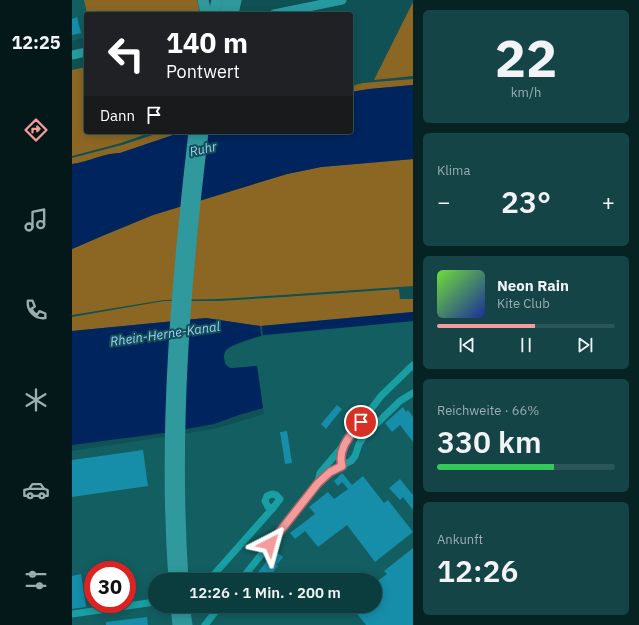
<!DOCTYPE html>
<html lang="de">
<meta charset="utf-8">
<style>
:root{--surface:#0b3d3f;--page:#144446;--text:#f1f3f6;--muted:#9aaeb0;--line:#2b5659;--accent:#f59b9c}
body{margin:0;font-family:"IBM Plex Sans",sans-serif;background:var(--page);color:var(--text);height:100vh;display:flex;flex-direction:column;font-size:15px;white-space:nowrap}
*{box-sizing:border-box;margin:0}
p{font-size:13px;color:var(--muted)}
.icon{flex:none;width:22px;height:22px;fill:none;stroke:currentColor;stroke-width:2;stroke-linecap:round;stroke-linejoin:round}
.map{position:relative;flex:1;overflow:hidden}
.side{display:flex;flex-direction:column;gap:10px;padding:10px;background:#062223;width:226px}
.side>*{flex:none}
.hud{position:absolute;left:12px;top:12px;width:269px;height:122px;border-radius:4px;box-shadow:0 2px 10px #0003,0 0 0 1px var(--line);background:#202124;color:#fff;overflow:hidden}
.speed{position:absolute;left:12px;top:561px;display:flex;gap:8px;font-size:20px;font-weight:700;text-align:center}
.speed>*{display:grid;place-content:center;width:52px;height:52px;border-radius:50%;background:var(--surface);box-shadow:0 2px 10px #0003,0 0 0 1px var(--line);line-height:1}
.speed .limit{border:6px solid #d22;background:#fff;color:#111}
.pin{position:absolute;display:grid;place-items:center;width:34px;height:34px;color:#fff;margin:-17px;border:2px solid #fff;border-radius:50%;box-shadow:0 1px 4px #0007}
.me{position:absolute;width:44px;margin:-22px;rotate:39deg;stroke-linejoin:round;filter:drop-shadow(0 0 3px #0008)}
.turn{display:flex;align-items:center;gap:14px;height:84px;padding:0 16px;font-size:18px}
.turn .icon{width:52px;height:52px;stroke-width:2.5}
.turn b{display:block;font-size:28px;line-height:34px}
.then{display:flex;align-items:center;height:38px;padding:0 16px;background:#0003;gap:8px;font-size:15px}
.big{font-size:30px;font-weight:600;line-height:1.1}
.side .widget{flex:1;display:flex;flex-direction:column;justify-content:center;gap:6px;min-width:0;padding:0 14px;border-radius:6px;background:var(--page)}
.side .dial{align-items:center;gap:0}
.dial b{font-size:52px;line-height:1}
.song{display:flex;align-items:center;gap:12px}
.cover{width:48px;height:48px;border-radius:6px;background:linear-gradient(135deg,hsl(100 70% 55%),hsl(230 70% 35%))}
.played{height:4px;border-radius:2px;background:linear-gradient(90deg,var(--accent) 55%,var(--line) 55%)}
.keys{display:flex;justify-content:space-around;direction:ltr}
.heat{display:flex;justify-content:space-between;align-items:center;font-size:22px;direction:ltr}
.charge{height:6px;border-radius:3px;background:linear-gradient(90deg,#34c759 66%,var(--line) 0)}
.trip{position:absolute;left:76px;top:573px;width:234px;height:40px;border-radius:20px;background:var(--surface);box-shadow:0 2px 10px #0003,0 0 0 1px var(--line);font-weight:600;line-height:40px;text-align:center}
main{display:flex;flex:1;min-height:0}
.dock{display:flex;flex-direction:column;width:72px;justify-content:space-around;align-items:center;background:#041819;color:var(--muted)}
.dock .icon{width:28px;height:28px}
.dock .on{color:var(--accent)}
.dock b{font-size:18px;color:var(--text)}
.map>svg:first-child{display:block}
.built{fill:#125e61;fill-rule:evenodd}
.green{fill:#8c6723}
.water{fill:#00245d}
.building{fill:#168da9}
.lines{fill:none;stroke-linecap:round;stroke-linejoin:round}
.minor{stroke:#199ea3;stroke-width:7}
.major{stroke:#269b9f;stroke-width:9}
.highway{stroke:#2f999d;stroke-width:11}
.route-casing{stroke:#9f6565;stroke-width:10}
.route{stroke:#f59b9c;stroke-width:7}
.labels{text-anchor:middle;dominant-baseline:central;stroke-width:4;stroke-linejoin:round;paint-order:stroke}
.water-label{font-size:13px;font-style:italic;fill:#a6c8fd;stroke:#0f5154}
</style>
<main>
<nav class="dock">
<b>12:25</b>
<svg class="icon on" aria-label="directions" viewBox="0 0 24 24"><path d="M12 3l9 9-9 9-9-9zM9 14v-3h6M13 9l2 2-2 2"/></svg>
<svg class="icon" aria-label="music" viewBox="0 0 24 24"><path d="M9 18V5l10-2v13"/><circle cx="6" cy="18" r="3"/><circle cx="16" cy="16" r="3"/></svg>
<svg class="icon" aria-label="phone" viewBox="0 0 24 24"><path d="M5 4h4l2 5-3 2q2 4 5 5l2-3 5 2v4C11 20 4 13 5 4z"/></svg>
<svg class="icon" aria-label="climate" viewBox="0 0 24 24"><path d="M12 3v18M4 7l16 10M4 17L20 7"/></svg>
<svg class="icon" aria-label="car" viewBox="0 0 24 24"><path d="M5 17H2v-5l4-1 3-4h7l3 4 3 1v5h-3M9 17h6M6 11h13"/><circle cx="7" cy="17" r="2"/><circle cx="17" cy="17" r="2"/></svg>
<svg class="icon" aria-label="filters" viewBox="0 0 24 24"><path d="M4 7h16M4 17h16"/><circle cx="9" cy="7" r="2"/><circle cx="15" cy="17" r="2"/></svg>
</nav>
<div class="map">
<svg width="341" height="625" viewBox="0 0 341 625">
<rect width="100%" height="100%" fill="#0f5154"/>
<!-- built -->
<g class="built">
<path d="M0 0H12L15 14H14V40H12L10 38 0 41Z"/>
<path d="M341 321V625H0V451L142 429 192 414 185 366 160 368 155 366 153 363 152 356 153 350 158 347 189 336ZM21 570H55V604H21ZM83 580H303V606H83Z"/>
</g>
<!-- green -->
<g class="green">
<path d="M12 0H125L127 8V14H15Z"/>
<path d="M341 2V76L302 80Z"/>
<path d="M14 67V132H80L49 143 0 156V70Z"/>
<path d="M341 79V85L297 89 279 92V86L291 83Z"/>
<path d="M90 132H110L48 153C32 153 16 162 0 164V158L50 145Z"/>
<path d="M341 159V286L211 295 147 299 92 300 0 315V249L30 236 81 215 215 174 249 167Z"/>
<path d="M327 289 328 299H341V312L188 326 134 318 0 331V317L92 301H147L212 297Z"/>
</g>
<!-- water -->
<g class="water">
<path d="M341 85V159L249 167 215 174 81 215 30 236 0 249V164C16 162 32 153 48 153L110 132H279V92L297 89Z"/>
<path d="M341 312V321L191 335 190 326Z"/>
<path d="M134 318 188 326 189 336C181 338 156 345 153 352 151 356 152 361 154 365L158 368H161L185 366 191 408 167 415 142 424 92 433 0 445V331Z"/>
</g>
<!-- building -->
<g class="building">
<path d="M5 17 9 33 0 35V19Z"/>
<path d="M265 405 270 409 254 429 249 424Z"/>
<path d="M331 407 334 412 336 410 341 417V442L328 425 320 432 313 423Z"/>
<path d="M215 431 220 463 213 464 208 432Z"/>
<path d="M71 450 76 486 0 497V460Z"/>
<path d="M270 473 280 485 291 476 312 503 316 500 341 532 303 562 275 525 246 547 233 531 223 539 218 533 243 514 237 507 256 492 262 499 276 489 270 482 266 486 262 481Z"/>
<path d="M328 479 341 495V510L331 497 328 500 317 488Z"/>
<path d="M341 548V625H294L283 611 290 606H303V583L315 574 312 571Z"/>
<path d="M204 552 211 557 205 565 206 566 195 580H180L194 562 198 560Z"/>
<path d="M9 574 14 607 0 609V576Z"/>
<path d="M75 617 76 625H34V622Z"/>
</g>
<g class="lines">
<!-- minor -->
<g class="minor">
<path d="M270 466 268 457 272 445 309 396 341 365"/>
<path d="M246 482 248 473 270 447"/>
<path d="M137 580 201 508 208 499 204 495 200 494 195 496 193 501 196 507 201 508"/>
<path d="M169 580 246 483 258 472 279 461 283 456 287 444 293 435 328 401 341 393"/>
<path d="M0 614 83 602"/>
<path d="M133 625 148 606"/>
</g>
<!-- major -->
<g class="major">
<path d="M202 14 270 0"/>
<path d="M0 55 14 52"/>
</g>
<!-- highway -->
<g class="highway">
<path d="M131 0 134 14"/>
<path d="M142 14 145 0"/>
<path d="M153 14 156 0"/>
<path d="M161 14 164 0"/>
<path d="M102 580C91 430 105 280 122 132"/>
<path d="M111 580C101 431 113 280 131 132"/>
<path d="M104 606 106 625"/>
<path d="M112 606 115 625"/>
</g>
</g>
<g class="lines">
<!-- route casing -->
<g class="route-casing">
<path id="route" d="M198 544 246 483 258 472 270 466C265 448 279 435 289 422"/>
</g>
<!-- route -->
<use href="#route" class="route"/>
</g>
<g class="labels">
<!-- water labels -->
<g class="water-label">
<text transform="translate(131 149) rotate(-13)">Ruhr</text>
<text transform="translate(93 334) rotate(-8)">Rhein-Herne-Kanal</text>
</g>
</g>
</svg>
<div class="speed"><div class="limit">30</div></div>
<div class="pin" style="left:289px;top:422px;background:#d93025"><svg class="icon" aria-label="arrive" viewBox="0 0 24 24"><path d="M6 21V4h12l-3 4 3 4H6"/></svg></div>
<svg class="me" style="left:198px;top:544px" viewBox="-20 -20 40 40"><path d="M0-17L14 15 0 8-14 15z" fill="#f59b9c" stroke="#fff" stroke-width="4"/></svg>
<div class="trip">12:26 · 1 Min. · 200 m</div>
<div class="hud">
<div class="turn"><svg class="icon" aria-label="left" viewBox="0 0 24 24"><path d="M17 20v-9H6M10 6l-5 5 5 5"/></svg><div><b>140 m</b>Pontwert</div></div>
<div class="then">Dann<svg class="icon" aria-label="arrive" viewBox="0 0 24 24"><path d="M6 21V4h12l-3 4 3 4H6"/></svg></div>
</div>
</div>
<section class="side">
<div class="widget dial"><b>22</b><p>km/h</p></div>
<div class="widget"><p>Klima</p>
<div class="heat"><a>−</a><b class="big">23°</b><a>+</a></div>
</div>
<div class="widget">
<div class="song"><i class="cover"></i><div><b>Neon Rain</b><p>Kite Club</p></div></div>
<div class="played"></div>
<div class="keys"><svg class="icon" aria-label="previous" viewBox="0 0 24 24"><path d="M18 5L8 12l10 7zM5 5v14"/></svg><svg class="icon" aria-label="pause" viewBox="0 0 24 24"><path d="M8 5v14M16 5v14"/></svg><svg class="icon" aria-label="next" viewBox="0 0 24 24"><path d="M6 5l10 7-10 7zM19 5v14"/></svg></div>
</div>
<div class="widget"><p>Reichweite · 66%</p><b class="big">330 km</b><div class="charge"></div></div>
<div class="widget"><p>Ankunft</p><b class="big">12:26</b></div>
</section>
</main>
